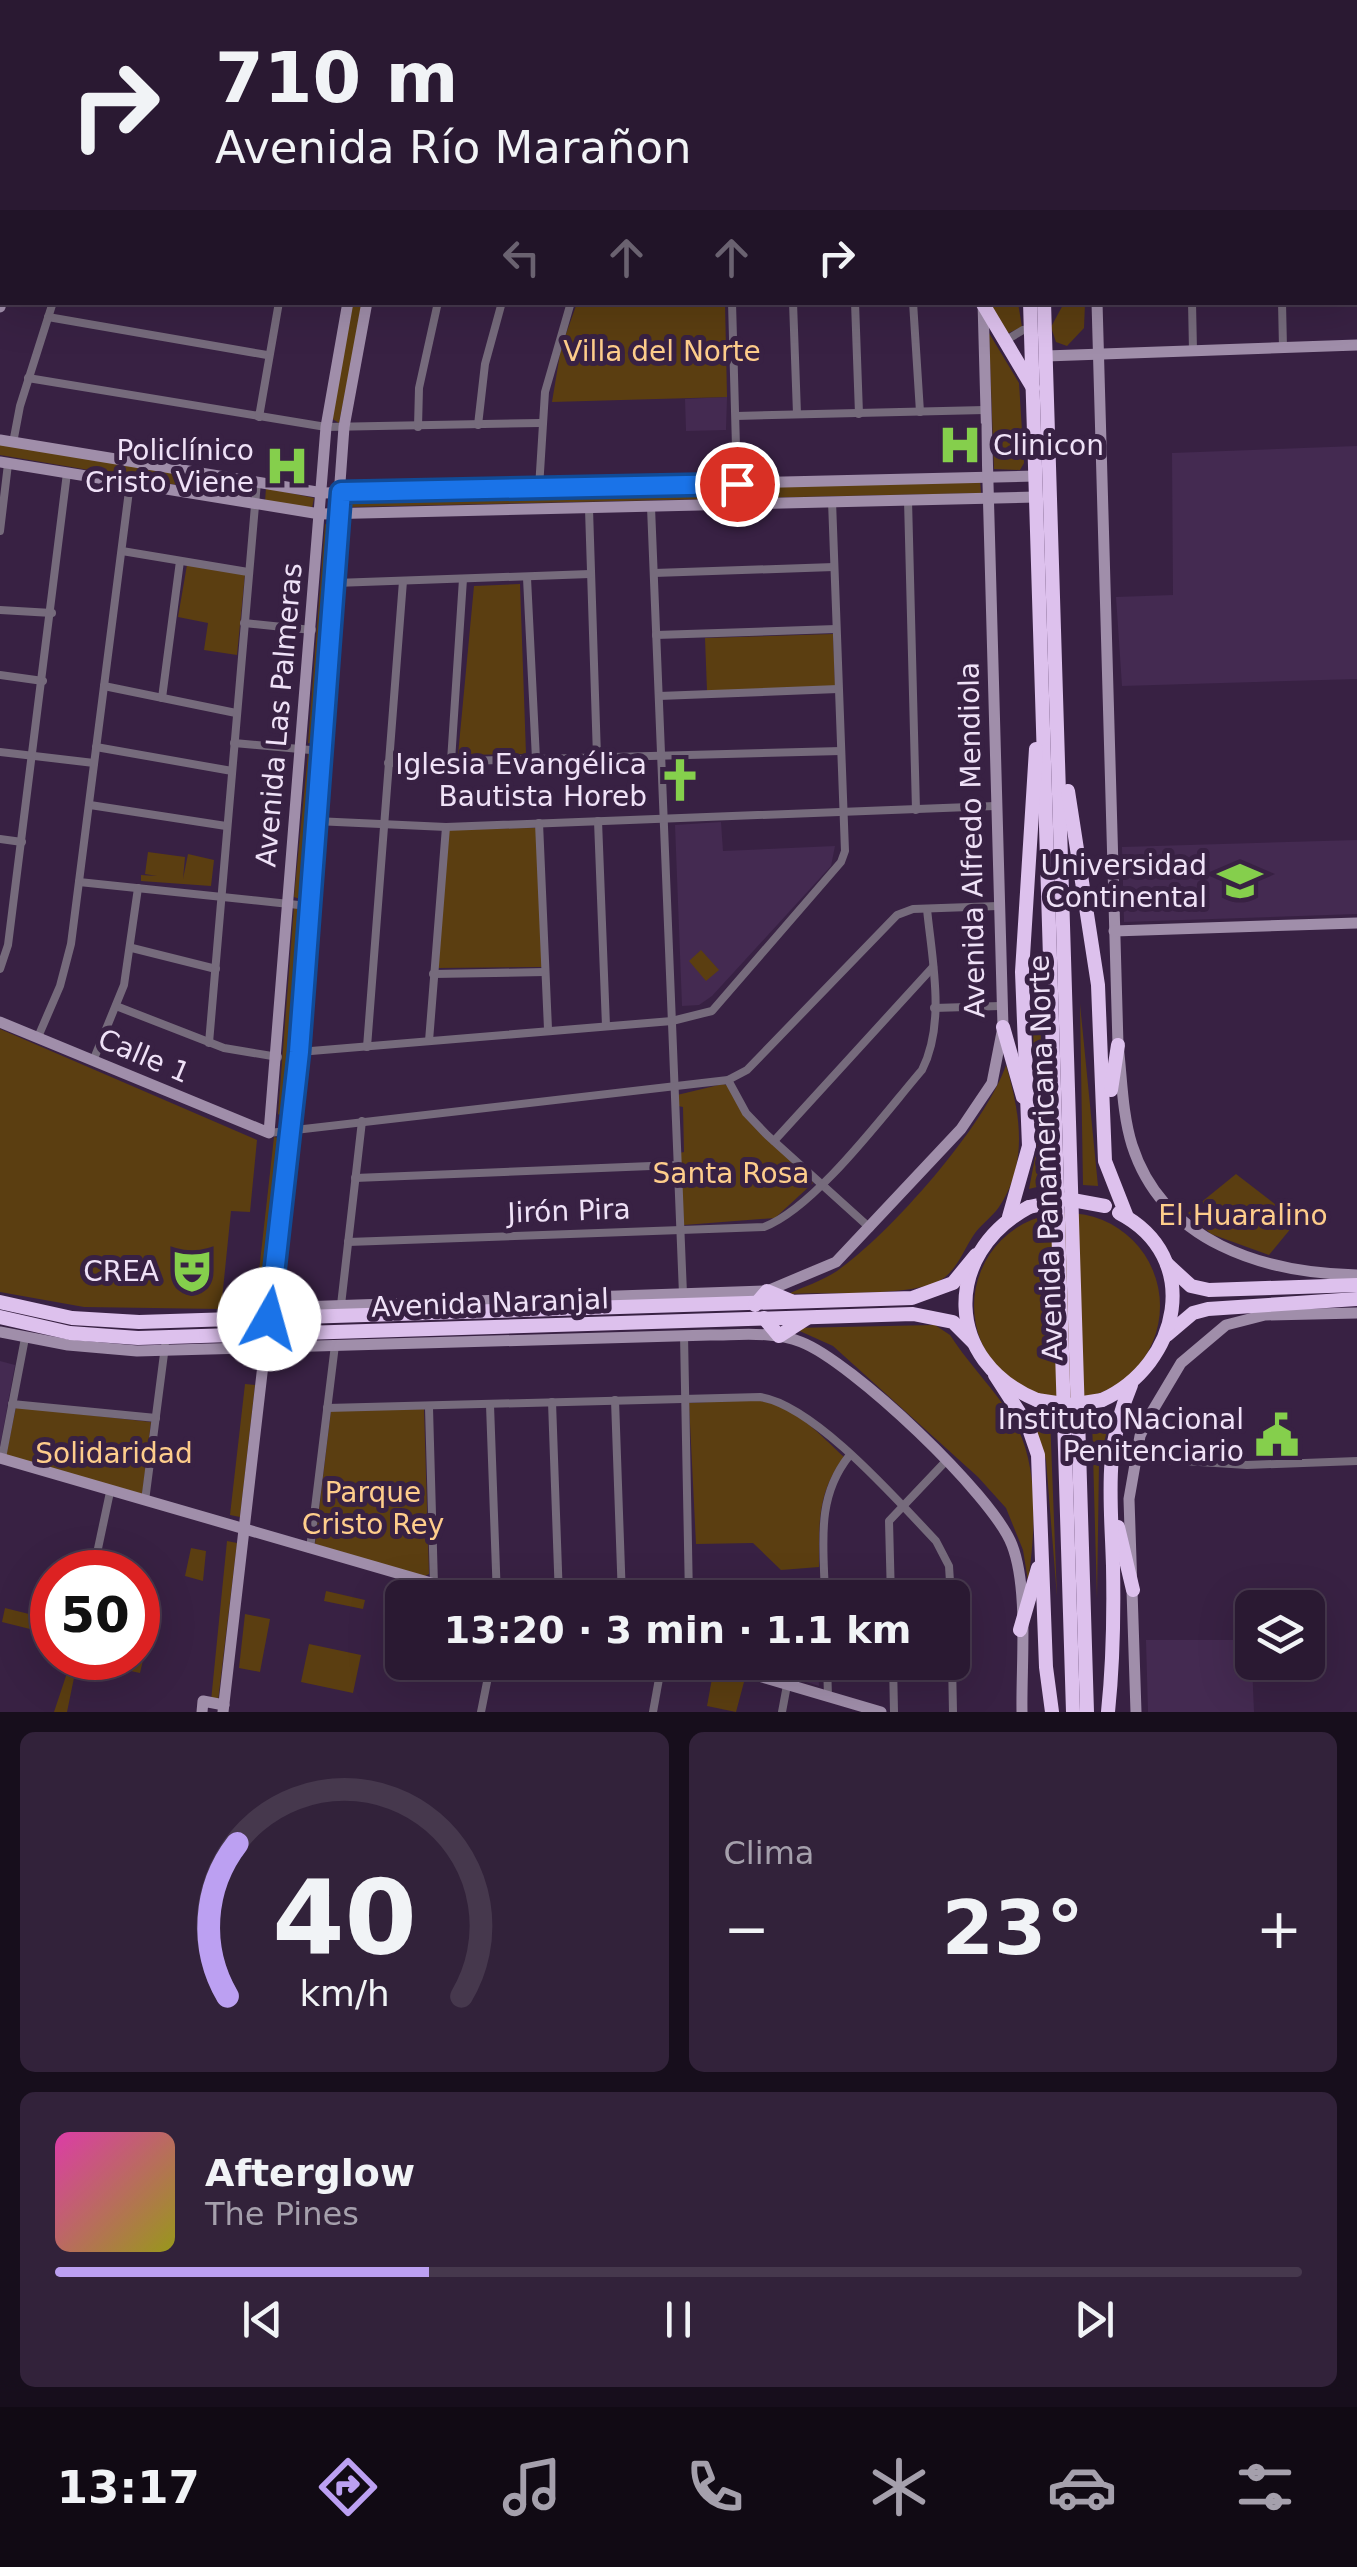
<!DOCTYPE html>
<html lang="es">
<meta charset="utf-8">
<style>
:root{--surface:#2a1932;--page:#32223a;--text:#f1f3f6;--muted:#a5a0ac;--line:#46384d;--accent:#bca0f2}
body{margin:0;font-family:"DejaVu Sans",sans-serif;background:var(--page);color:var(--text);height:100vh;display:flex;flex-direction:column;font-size:38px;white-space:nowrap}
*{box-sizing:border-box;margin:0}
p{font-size:32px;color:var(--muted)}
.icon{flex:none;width:55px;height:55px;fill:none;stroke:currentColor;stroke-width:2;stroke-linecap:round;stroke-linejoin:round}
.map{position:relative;height:1712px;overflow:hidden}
.side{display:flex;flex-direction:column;gap:20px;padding:20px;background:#170e1c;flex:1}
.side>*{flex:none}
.guide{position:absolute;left:0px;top:0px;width:1358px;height:305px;box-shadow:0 10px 40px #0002,0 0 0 2px var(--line);background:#2a1932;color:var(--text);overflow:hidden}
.fabs{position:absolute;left:1235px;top:1590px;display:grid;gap:20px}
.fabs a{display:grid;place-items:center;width:90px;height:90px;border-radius:15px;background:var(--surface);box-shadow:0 10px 40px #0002,0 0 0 2px var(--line);font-size:50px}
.speed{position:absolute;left:30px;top:1550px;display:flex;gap:20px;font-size:50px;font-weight:700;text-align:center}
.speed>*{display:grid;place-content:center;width:130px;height:130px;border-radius:50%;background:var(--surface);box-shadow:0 10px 40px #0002,0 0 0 2px var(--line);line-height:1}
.speed .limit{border:15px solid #d22;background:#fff;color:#111}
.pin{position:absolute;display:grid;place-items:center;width:85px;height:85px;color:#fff;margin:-42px;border:5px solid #fff;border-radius:50%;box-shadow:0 2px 10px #0007}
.me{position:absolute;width:110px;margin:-55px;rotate:7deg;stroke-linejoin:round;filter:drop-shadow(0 0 8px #0008)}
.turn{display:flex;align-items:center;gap:35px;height:210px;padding:0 50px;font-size:45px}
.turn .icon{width:130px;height:130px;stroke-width:2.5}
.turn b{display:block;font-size:70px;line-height:85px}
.lanes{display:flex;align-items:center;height:95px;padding:0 50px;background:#0003;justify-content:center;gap:50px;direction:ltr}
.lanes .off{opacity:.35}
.big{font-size:75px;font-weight:700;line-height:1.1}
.side .widget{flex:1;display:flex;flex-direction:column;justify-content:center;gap:15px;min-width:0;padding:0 35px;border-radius:15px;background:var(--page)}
.side .dial{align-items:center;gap:0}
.dial svg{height:260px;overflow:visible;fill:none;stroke:var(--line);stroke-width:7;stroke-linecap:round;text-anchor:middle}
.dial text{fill:var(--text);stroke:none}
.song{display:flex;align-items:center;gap:30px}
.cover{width:120px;height:120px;border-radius:15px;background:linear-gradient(135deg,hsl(320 70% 55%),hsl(60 70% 35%))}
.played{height:10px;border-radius:5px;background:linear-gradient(90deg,var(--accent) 30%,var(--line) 30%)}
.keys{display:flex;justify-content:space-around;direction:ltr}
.heat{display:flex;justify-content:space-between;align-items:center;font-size:55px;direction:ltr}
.side .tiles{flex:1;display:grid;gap:20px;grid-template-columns:1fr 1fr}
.widget:last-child{grid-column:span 2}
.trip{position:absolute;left:385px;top:1580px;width:585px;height:100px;border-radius:15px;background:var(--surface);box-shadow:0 10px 40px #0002,0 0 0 2px var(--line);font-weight:700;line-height:100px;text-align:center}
.tab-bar{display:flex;height:160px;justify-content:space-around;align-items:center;background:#110a14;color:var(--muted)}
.tab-bar .icon{width:70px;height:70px}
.tab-bar .selected{color:var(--accent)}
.tab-bar b{font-size:45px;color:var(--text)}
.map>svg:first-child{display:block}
.built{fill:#442a51}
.green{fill:#5b3e11}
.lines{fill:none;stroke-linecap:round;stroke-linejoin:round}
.street{stroke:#766b7c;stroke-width:8}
.secondary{stroke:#a08eaa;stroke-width:11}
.primary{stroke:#c0a9cd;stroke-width:12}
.highway{stroke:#ddc1ed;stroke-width:14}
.highway-bridge{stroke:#ddc1ed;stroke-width:14}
.route-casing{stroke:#114b97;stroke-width:25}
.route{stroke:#1a73e8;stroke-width:18}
.labels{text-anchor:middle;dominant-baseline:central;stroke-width:10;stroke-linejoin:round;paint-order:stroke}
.park-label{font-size:28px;fill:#fecd8b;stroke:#382143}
.poi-label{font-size:28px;fill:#efe1f7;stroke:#382143;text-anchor:end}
.street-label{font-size:28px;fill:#efe1f7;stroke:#382143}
</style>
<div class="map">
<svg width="1357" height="1712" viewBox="0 0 1357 1712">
<rect width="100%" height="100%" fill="#382143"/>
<!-- built -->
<g class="built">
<path d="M727 397 726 430 686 431 685 399Z"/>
<path d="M1357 446V679L1122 686 1116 597 1173 595 1172 453Z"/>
<path d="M721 822 723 851 835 846 831 866 712 996 699 1005 682 1006 675 825Z"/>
<path d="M1357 840V914L1124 922 1122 847Z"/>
<path d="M0 1361 15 1365 0 1446Z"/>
<path d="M816 1588 817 1597H700V1591Z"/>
<path d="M1146 1640H1251L1254 1712H1148Z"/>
<path d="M739 1663H818L819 1686 797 1679Z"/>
</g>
<!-- green -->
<g class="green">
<path d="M353 303H363L339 423 331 418Z"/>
<path d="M577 303H725L727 397 552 402 561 348Z"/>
<path d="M989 303H1018L1022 327 1006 334Z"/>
<path d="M1064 303H1085L1084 328 1067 346 1056 342 1051 327Z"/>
<path d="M989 333 1019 383 1024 463 1020 470 994 469Z"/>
<path d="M0 444 245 485 243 496 0 455Z"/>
<path d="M980 480 981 493 350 507 353 498Z"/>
<path d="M266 488 314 498 312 508 265 502Z"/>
<path d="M325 524 338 527 316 744 308 743Z"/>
<path d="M187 565 245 574 237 655 204 650 208 623 178 617Z"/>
<path d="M520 584 526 754 458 755 474 586Z"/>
<path d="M833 634 835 686 707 691 705 638Z"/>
<path d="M308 753 315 757 303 900 294 897Z"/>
<path d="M537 828 542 967 438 968 449 829Z"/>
<path d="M148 852 185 857 183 879 188 854 214 860 211 886 141 881V875L157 876 145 874Z"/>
<path d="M294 907 303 913 285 1118 278 1114Z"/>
<path d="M701 950 719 970 706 981 689 961Z"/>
<path d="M1080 1004 1098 1186 1083 1185Z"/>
<path d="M1040 1008 1045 1185 1029 1189 1038 1142 1032 1009Z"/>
<path d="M0 1029 257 1140 250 1212 231 1211 221 1309 84 1307 0 1292Z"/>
<path d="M1006 1065C1020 1113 1029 1162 999 1207 992 1217 980 1225 973 1236 962 1253 955 1275 935 1283 904 1296 824 1292 788 1294 803 1287 822 1281 837 1271 890 1234 986 1125 1006 1065Z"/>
<path d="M723 1084 729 1086 746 1118 813 1183 775 1218 684 1225 679 1153 684 1152 683 1107 678 1106 677 1095Z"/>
<path d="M274 1137 285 1139 265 1298H256Z"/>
<path d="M1236 1174 1297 1221 1269 1255 1211 1234 1188 1213Z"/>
<circle cx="1067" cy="1306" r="93"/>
<path d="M935 1325 950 1335C971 1368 1001 1395 1018 1429 1039 1472 1035 1535 1028 1581L1023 1550 1006 1508 978 1477 833 1346 793 1328Z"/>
<path d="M245 1384 255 1385 240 1517 230 1515Z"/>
<path d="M753 1400C793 1403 816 1431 844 1457 817 1492 819 1525 819 1567L781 1570 753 1543 696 1544 689 1403Z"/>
<path d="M16 1407 151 1422 142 1496 6 1456Z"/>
<path d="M424 1409 429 1574 423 1577 315 1544 331 1410Z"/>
<path d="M1036 1415 1050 1417 1057 1597 1046 1460 1032 1419Z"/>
<path d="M1106 1416 1110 1419 1099 1462 1097 1599 1092 1418Z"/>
<path d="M227 1541 237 1543 218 1701H211Z"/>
<path d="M191 1548 206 1551 203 1581 185 1576Z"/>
<path d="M326 1591 365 1600 363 1609 324 1601Z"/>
<path d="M5 1608 33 1615 30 1629 2 1622Z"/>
<path d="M142 1614 153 1617 140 1673 71 1658H138Z"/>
<path d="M245 1614 270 1619 260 1672 239 1668Z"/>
<path d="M309 1644 361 1655 353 1693 301 1682Z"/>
<path d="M70 1664 90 1671 76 1668 67 1712H54Z"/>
<path d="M713 1673 744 1682 736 1712 707 1706Z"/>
</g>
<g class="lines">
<!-- street -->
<g class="street">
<path d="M194 0 198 2"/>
<path d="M320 0 324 2"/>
<path d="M906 0V2"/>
<path d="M1183 0V2"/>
<path d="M1274 0V2"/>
<path d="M165 2 166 0"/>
<path d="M437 2 439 0"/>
<path d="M680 2 685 0"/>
<path d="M846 2 857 0"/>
<path d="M1355 54H1357"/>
<path d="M0 72 2 73"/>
<path d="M1355 179H1357"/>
<path d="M732 302 737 484"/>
<path d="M793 302 797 414"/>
<path d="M855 302 859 414"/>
<path d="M913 302 920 412"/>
<path d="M1192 302 1193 351"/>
<path d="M1282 302 1283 348"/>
<path d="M48 317 267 355"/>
<path d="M1003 342 1023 330"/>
<path d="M28 378 326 427 540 423"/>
<path d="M736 416 985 410"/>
<path d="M259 417 279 302"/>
<path d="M478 425 485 364 502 302"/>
<path d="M418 427 419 388 438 302"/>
<path d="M13 443 20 406 53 302"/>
<path d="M539 488 545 392 571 302"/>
<path d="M908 500 916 810"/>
<path d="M651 507 683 1294"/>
<path d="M589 509 597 757"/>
<path d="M0 531 8 464"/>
<path d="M122 551 248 572"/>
<path d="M654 573 834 567"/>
<path d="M527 578 536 759"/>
<path d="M335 583 590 574"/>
<path d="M0 610 52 613"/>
<path d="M244 623 312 630"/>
<path d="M656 635 836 629"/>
<path d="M0 675 43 681"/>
<path d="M104 686 236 713"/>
<path d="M659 696 838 689"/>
<path d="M162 698 180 561"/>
<path d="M234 743 321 751"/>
<path d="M96 747 232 771"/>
<path d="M0 752 94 763"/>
<path d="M451 761 463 579"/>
<path d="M388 763 841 751"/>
<path d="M90 805 226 826"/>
<path d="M315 821 446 827 995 806"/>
<path d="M598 821 606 1026"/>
<path d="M539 823 548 1029"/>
<path d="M0 839 22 842"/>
<path d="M79 882 308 906"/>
<path d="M132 948 216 969"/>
<path d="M0 969 8 945 67 473"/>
<path d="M433 974 545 972"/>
<path d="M116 1006 224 1048 278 1057"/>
<path d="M934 1008 1000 1006"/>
<path d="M38 1037 60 986 71 944 130 483"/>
<path d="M429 1041 446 827"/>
<path d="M209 1043 257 482"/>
<path d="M367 1047 403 581"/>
<path d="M299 1052 672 1021 712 1011 841 862 845 851 832 501"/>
<path d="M93 1061 124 985 138 888"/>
<path d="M728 1080 746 1113 767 1135 870 1228"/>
<path d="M269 1133 728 1080 747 1070 897 915 913 909 998 906"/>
<path d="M774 1141 933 967"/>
<path d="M355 1178 676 1165"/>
<path d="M348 1242 764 1227C815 1208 885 1113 922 1070 946 1023 932 960 927 909"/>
<path d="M341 1305 362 1121"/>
<path d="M684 1335 689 1598"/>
<path d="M615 1400 622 1598"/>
<path d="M552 1402 559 1598"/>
<path d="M12 1404 156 1418"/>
<path d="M490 1405 497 1598"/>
<path d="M327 1408 760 1397C814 1405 897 1500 936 1541L949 1566 951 1598"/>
<path d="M429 1408 434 1585"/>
<path d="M2 1458 25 1338"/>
<path d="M1136 1458 1247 1465 1357 1461"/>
<path d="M145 1501 165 1346"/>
<path d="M310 1549 335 1345"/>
<path d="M93 1572 110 1492"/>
<path d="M825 1598C824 1546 815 1499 849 1456"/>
<path d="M891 1598 889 1521 945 1462"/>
<path d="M827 1662 828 1697"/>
<path d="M893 1662 894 1712"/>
<path d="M952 1662 953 1712"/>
<path d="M481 1712 491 1662"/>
<path d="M653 1712 662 1662"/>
<path d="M782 1712 787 1685"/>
</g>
<!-- secondary -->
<g class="secondary">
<path d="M974 0V2"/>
<path d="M1087 0V2"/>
<path d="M44 2 45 0"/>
<path d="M105 2 106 0"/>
<path d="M529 2 532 0"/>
<path d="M561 2 564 0"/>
<path d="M0 120 2 113"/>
<path d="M1097 302 1118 1045C1122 1077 1122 1113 1132 1145 1163 1242 1263 1273 1357 1275"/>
<path d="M0 307 2 300"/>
<path d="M1046 356 1357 345"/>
<path d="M0 440 323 493 1035 476"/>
<path d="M0 462 320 514 1036 497"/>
<path d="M1114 931 1357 923"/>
<path d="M0 1022 269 1133 326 427 348 302"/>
<path d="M249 1318 270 1308 767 1291 836 1262 961 1129 992 1083 1003 1027 983 302"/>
<path d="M0 1332 68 1345 137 1351 710 1335C740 1335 773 1331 801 1342 851 1361 993 1495 1012 1545 1029 1589 1021 1664 1022 1712"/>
<path d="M0 1458 483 1598"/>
<path d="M711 1662 881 1712"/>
<path d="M202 1712 203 1701 224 1705"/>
<path d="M223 1712 299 1052 344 427 367 302"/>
<path d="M1136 1712 1129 1499 1140 1436 1150 1415 1181 1363 1226 1325 1265 1315 1357 1313"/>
</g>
<!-- primary -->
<g class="primary">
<path d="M57 2 58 0"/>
<path d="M92 2 93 0"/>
<path d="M0 161 2 154"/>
<path d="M0 234 2 232"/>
<path d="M0 257 2 249"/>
</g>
<!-- highway -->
<g class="highway">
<path d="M1020 0 1021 2"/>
<path d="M1035 0V2"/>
<path d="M1030 302 1073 1712"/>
<path d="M1044 302 1087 1712"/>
<path d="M983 304 1033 388"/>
<path d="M1068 791 1098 985 1105 1161 1127 1217"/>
<path d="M1003 1027 1023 1097"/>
<path d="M1111 1090 1118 1045"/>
<path d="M1029 1207C942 1254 944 1362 1037 1400"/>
<path d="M1009 1217 1029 1146 1022 972 1036 749"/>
<path d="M1167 1264 1191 1286 1209 1290 1357 1285"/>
<path d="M0 1302 72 1318 139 1322 912 1298 953 1283 976 1255"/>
<path d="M755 1305 767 1291 791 1301"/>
<path d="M0 1317 70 1333 138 1338 913 1314 953 1322 973 1342"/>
<path d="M764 1318 779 1336 807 1318"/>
<path d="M1167 1335 1193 1313 1208 1309 1357 1299"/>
<path d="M995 1375 1028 1426 1038 1455 1046 1667 1052 1712"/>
<path d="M1102 1400C1180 1365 1204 1257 1119 1213"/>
<path d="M1118 1527 1133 1590"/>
<path d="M1020 1630 1038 1568"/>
<path d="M1108 1712C1113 1664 1114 1615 1113 1566 1111 1497 1103 1451 1131 1385"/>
</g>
<!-- highway-bridge -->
<g class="highway-bridge">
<path d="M1029 1207 1067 1199 1105 1206"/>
<path d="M1037 1400 1070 1405 1102 1400"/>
</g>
</g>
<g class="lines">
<!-- route casing -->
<g class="route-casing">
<path id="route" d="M269 1319 299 1052 341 492 737 484"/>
</g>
<!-- route -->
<use href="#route" class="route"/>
</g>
<!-- icons -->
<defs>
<g id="hospital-bare" transform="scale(3.45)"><path d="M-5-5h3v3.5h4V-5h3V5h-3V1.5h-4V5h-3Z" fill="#85cf4c" stroke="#382143" stroke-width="2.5" paint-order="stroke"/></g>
<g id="church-bare" transform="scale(3.45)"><path d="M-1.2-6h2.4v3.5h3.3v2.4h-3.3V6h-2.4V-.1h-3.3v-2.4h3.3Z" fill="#85cf4c" stroke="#382143" stroke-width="2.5" paint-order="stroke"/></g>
<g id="university-bare" transform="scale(3.45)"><path d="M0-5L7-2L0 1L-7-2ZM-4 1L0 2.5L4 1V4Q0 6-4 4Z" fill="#85cf4c" stroke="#382143" stroke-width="2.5" paint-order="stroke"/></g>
<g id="theatre-bare" transform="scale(3.45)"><path d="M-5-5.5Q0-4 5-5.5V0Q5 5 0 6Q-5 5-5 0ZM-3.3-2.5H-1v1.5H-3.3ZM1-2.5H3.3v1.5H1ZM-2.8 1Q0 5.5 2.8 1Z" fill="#85cf4c" stroke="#382143" stroke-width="2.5" paint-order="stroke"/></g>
<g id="civic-bare" transform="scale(3.45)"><path d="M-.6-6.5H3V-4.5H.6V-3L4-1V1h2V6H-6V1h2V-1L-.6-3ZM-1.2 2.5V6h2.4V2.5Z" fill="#85cf4c" stroke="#382143" stroke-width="2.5" paint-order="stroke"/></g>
</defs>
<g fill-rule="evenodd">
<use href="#hospital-bare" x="960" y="445"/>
<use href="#hospital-bare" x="287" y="466"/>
<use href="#church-bare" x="680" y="780"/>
<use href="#university-bare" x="1240" y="881"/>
<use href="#theatre-bare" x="192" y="1271"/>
<use href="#civic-bare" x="1277" y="1435"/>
</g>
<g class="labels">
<!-- park labels -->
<g class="park-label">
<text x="662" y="351">Villa del Norte</text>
<text x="731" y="1173">Santa Rosa</text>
<text x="1243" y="1215">El Huaralino</text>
<text x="114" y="1453">Solidaridad</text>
<text x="373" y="1492">Parque<tspan x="373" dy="32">Cristo Rey</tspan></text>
</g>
<!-- poi labels -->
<g class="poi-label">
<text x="993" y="445" text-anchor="start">Clinicon</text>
<text x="254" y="450">Policlínico<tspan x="254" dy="32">Cristo Viene</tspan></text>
<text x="647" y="764">Iglesia Evangélica<tspan x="647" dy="32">Bautista Horeb</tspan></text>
<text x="1207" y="865">Universidad<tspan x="1207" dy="32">Continental</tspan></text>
<text x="159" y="1271">CREA</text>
<text x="1244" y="1419">Instituto Nacional<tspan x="1244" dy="32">Penitenciario</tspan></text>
</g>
<!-- street labels -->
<g class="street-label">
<text transform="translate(279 715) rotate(-85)">Avenida Las Palmeras</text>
<text transform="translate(972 840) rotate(-91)">Avenida Alfredo Mendiola</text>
<text transform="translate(144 1056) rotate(23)">Calle 1</text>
<text transform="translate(1046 1158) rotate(-92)">Avenida Panamericana Norte</text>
<text transform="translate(569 1211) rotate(-2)">Jirón Pira</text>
<text transform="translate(490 1303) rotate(-2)">Avenida Naranjal</text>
</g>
</g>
</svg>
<div class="fabs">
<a><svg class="icon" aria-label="layers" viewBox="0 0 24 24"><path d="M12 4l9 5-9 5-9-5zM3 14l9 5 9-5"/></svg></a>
</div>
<div class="speed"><div class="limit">50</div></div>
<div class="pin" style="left:737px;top:484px;background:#d93025"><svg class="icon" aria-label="arrive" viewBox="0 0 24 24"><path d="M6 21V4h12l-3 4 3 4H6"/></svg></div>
<svg class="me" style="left:269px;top:1319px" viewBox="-20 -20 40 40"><circle r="19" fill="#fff"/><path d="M0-13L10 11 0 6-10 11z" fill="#1a73e8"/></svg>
<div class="trip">13:20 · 3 min · 1.1 km</div>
<div class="guide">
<div class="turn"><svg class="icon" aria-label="right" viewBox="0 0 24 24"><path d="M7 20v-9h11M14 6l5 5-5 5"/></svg><div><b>710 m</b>Avenida Río Marañon</div></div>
<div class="lanes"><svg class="icon off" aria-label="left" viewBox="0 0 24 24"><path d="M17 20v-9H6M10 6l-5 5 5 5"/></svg><svg class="icon off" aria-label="ahead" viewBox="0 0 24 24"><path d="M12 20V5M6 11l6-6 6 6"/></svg><svg class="icon off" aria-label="ahead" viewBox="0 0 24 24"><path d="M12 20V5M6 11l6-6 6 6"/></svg><svg class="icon" aria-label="right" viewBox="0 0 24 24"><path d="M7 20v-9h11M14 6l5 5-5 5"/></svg></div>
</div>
</div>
<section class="side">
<div class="tiles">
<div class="widget dial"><svg viewBox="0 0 100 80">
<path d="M14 69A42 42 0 1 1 86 69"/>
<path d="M14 69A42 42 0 0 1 17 22" stroke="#bca0f2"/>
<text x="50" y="56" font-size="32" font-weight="700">40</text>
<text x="50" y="72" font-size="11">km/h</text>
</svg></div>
<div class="widget"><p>Clima</p>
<div class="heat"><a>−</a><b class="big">23°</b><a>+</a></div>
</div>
<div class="widget">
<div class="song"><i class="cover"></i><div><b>Afterglow</b><p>The Pines</p></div></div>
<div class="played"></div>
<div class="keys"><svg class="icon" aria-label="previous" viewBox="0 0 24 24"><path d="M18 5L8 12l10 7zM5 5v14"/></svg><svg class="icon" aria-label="pause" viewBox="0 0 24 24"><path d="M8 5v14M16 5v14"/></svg><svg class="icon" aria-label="next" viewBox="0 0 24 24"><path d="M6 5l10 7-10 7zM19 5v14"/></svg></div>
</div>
</div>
</section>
<nav class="tab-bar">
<b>13:17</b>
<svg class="icon selected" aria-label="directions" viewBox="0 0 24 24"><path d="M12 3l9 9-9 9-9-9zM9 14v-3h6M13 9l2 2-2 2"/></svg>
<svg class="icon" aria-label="music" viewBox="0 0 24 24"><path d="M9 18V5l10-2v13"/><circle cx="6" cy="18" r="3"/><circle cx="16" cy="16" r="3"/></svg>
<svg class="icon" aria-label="phone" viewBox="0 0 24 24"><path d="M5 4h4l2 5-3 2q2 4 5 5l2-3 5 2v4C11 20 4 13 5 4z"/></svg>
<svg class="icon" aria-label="climate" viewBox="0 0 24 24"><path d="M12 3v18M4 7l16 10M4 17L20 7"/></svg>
<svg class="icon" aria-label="car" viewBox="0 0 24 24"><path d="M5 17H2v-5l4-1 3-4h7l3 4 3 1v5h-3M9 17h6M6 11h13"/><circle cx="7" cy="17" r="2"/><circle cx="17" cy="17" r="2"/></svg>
<svg class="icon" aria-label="filters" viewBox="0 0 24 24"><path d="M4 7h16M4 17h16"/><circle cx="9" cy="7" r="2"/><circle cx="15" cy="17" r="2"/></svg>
</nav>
